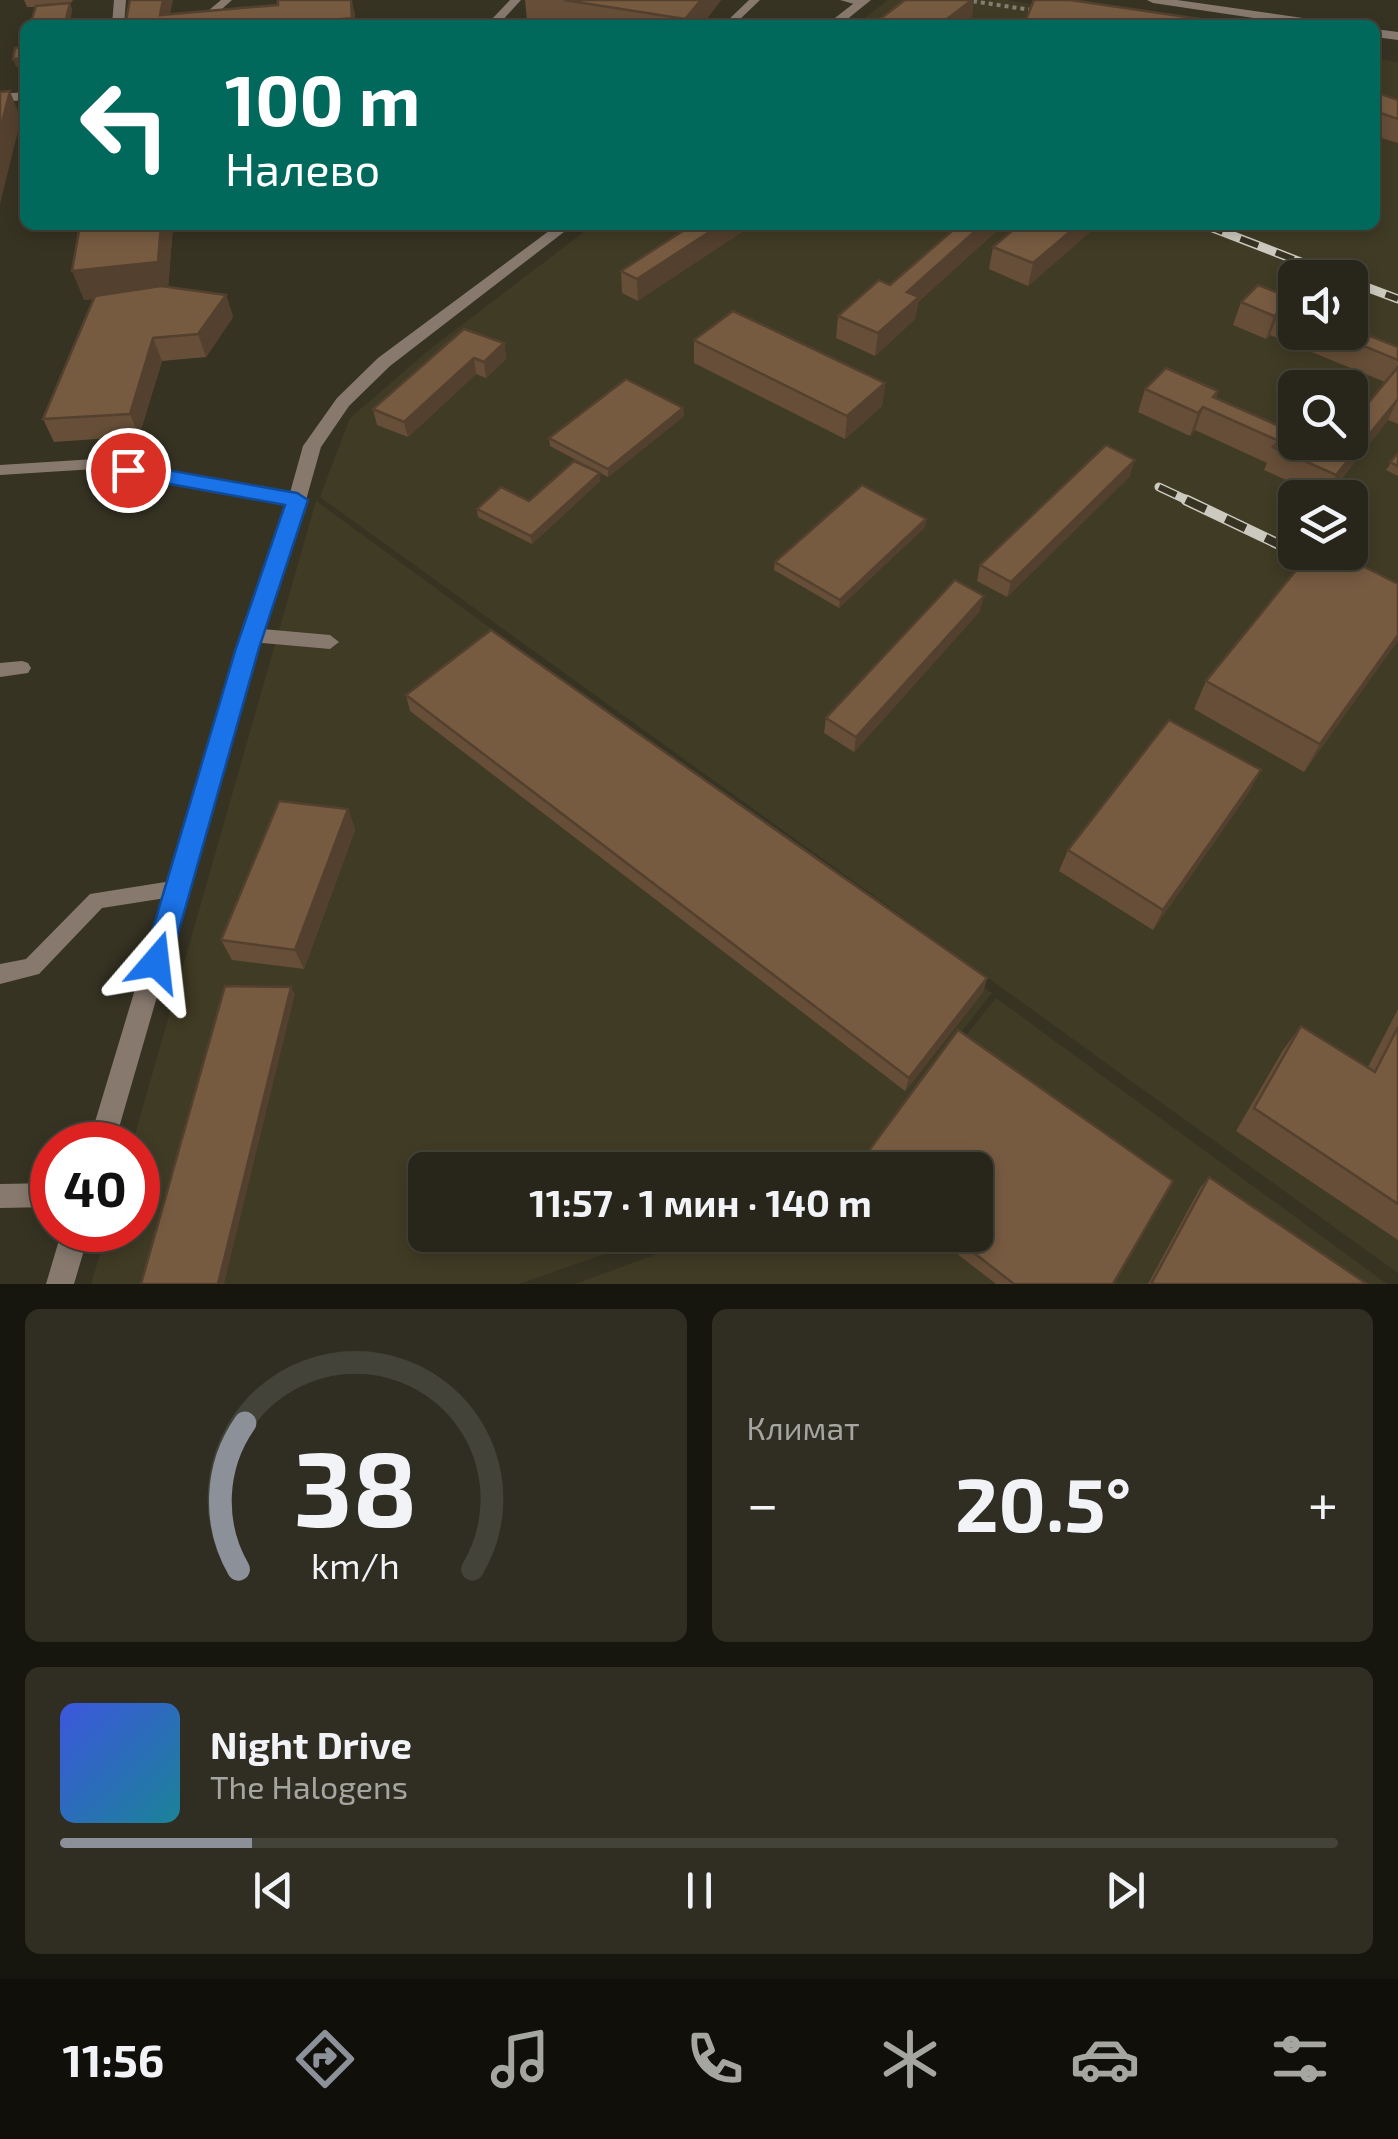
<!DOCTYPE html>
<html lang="ru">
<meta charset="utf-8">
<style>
:root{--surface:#28261a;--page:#302e23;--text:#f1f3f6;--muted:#a5a5a2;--line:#444339;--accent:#8c9099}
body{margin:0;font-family:"Exo 2",sans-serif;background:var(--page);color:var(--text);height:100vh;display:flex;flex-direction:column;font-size:38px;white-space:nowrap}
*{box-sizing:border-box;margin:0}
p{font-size:32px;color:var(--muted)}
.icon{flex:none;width:55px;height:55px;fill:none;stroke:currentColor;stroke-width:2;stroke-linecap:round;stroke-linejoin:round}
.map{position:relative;height:1284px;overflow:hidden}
.side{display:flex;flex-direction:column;gap:25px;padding:25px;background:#16150e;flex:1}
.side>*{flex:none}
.banner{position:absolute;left:20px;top:20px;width:1360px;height:210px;border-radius:15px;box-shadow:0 5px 15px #0003,0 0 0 2px var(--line);background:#00695c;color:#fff;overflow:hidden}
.tools{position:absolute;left:1278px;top:260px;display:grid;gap:20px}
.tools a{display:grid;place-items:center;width:90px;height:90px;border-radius:15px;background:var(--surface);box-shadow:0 5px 15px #0003,0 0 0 2px var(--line);font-size:50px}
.speed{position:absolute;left:30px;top:1122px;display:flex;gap:20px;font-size:50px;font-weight:700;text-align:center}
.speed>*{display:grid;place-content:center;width:130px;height:130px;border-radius:50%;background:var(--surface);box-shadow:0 5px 15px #0003,0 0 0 2px var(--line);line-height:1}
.speed .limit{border:15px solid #d22;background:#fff;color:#111}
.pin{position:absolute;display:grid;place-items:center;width:85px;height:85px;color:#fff;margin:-42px;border:5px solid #fff;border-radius:50%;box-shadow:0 2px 10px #0007}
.me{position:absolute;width:110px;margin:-55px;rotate:17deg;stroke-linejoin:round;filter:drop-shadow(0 0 8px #0008)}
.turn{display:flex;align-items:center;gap:35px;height:210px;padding:0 40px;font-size:45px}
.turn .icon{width:130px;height:130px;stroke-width:2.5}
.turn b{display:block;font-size:70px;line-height:85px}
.big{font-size:75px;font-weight:700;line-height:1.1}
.side .tile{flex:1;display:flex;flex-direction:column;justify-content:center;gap:15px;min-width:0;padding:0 35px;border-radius:15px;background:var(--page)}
.side .dial{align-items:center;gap:0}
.dial svg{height:260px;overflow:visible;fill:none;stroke:var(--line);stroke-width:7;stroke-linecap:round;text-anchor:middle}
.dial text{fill:var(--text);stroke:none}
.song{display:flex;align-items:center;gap:30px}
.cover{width:120px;height:120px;border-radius:15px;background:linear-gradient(135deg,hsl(230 70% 55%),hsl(190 70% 35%))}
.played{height:10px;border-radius:5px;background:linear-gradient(90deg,var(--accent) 15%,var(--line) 15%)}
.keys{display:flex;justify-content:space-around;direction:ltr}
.heat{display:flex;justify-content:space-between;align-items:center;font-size:55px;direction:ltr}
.side .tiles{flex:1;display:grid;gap:25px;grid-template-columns:1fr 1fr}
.tile:last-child{grid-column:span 2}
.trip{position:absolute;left:408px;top:1152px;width:585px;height:100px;border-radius:15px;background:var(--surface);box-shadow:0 5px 15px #0003,0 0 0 2px var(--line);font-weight:700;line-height:100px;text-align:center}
.tabs{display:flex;height:160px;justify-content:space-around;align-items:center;background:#100f0a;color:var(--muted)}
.tabs .icon{width:70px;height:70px}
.tabs .current{color:var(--accent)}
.tabs b{font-size:45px;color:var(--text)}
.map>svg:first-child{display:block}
.built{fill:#403b24;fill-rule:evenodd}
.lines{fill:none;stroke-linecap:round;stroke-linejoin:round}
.path{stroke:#827f72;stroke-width:4;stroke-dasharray:4 4;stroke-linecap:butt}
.service{fill:#87796e;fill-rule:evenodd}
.minor{fill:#87796e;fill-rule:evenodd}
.tertiary{fill:#87796e;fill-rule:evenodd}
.rail-far1-casing{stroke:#cccabf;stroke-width:9}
.rail-casing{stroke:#cccabf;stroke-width:11}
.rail-far1{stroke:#363323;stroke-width:6;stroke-dasharray:19;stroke-linecap:butt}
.rail{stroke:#363323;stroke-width:8;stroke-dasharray:22;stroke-linecap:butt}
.wall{fill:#664e38}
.shaded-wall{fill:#53402e}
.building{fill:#775b41;stroke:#53402e;stroke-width:2.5}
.route{fill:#1a73e8;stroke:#114b97;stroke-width:2.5}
</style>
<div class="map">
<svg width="1398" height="1284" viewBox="0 0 1398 1284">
<rect width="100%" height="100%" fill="#363323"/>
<!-- built -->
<g class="built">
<path d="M888 0H1008L1166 25H855Z"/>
<path d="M1375 58 1398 62V1273L320 497 350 418 429 350 593 225H1375ZM1295 278H1350V332H1295ZM1295 388H1350V442H1295ZM1295 498H1350V552H1295Z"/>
<path d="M316 501 992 993 854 1167 844 1170H425V1235H659L519 1284H91L107 1230H138V1145H132Z"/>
<path d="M996 998 1387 1284H575L709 1235H975V1170H859Z"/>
</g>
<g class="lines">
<!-- path -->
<path class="path" d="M965 0 1038 11"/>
<!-- service -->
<g class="service">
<path d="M221 0H232L204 25H196V21Z"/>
<path d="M510 0H521L500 23H492V19Z"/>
<path d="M749 0H760L734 25H723Z"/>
<path d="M840 0H861L866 3 861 6Z"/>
<path d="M95 459 297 495 305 500 297 505 95 469 0 475V465Z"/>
<path d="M252 628 330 635 339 642 330 649 252 642 243 635Z"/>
<path d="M22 661 28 663 31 668 28 673 0 677V663Z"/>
<path d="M178 880 185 883 188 889 185 895 102 908 39 974 0 984V964L26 959 90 894Z"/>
<path d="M52 1183V1207L0 1208V1184Z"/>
</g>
<!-- minor -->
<g class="minor">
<path d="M114 0H126L124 25H112Z"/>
<path d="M25 92V100L0 102V94Z"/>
</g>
<!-- tertiary -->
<g class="tertiary">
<path d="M858 0H871L840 25H826Z"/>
<path d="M1147 0H1177L1324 21 1330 25H1300L1153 3Z"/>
<path d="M1375 29 1398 32V40L1375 37Z"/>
<path d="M557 225H573L390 366 349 406 321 447 299 525 258 648 114 1145H88L238 648 281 525 303 446 337 398 378 358Z"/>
<path d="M62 1230H90L74 1284H46Z"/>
</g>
<!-- rail-far1 casing -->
<g class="rail-far1-casing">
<g id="rail-far1">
<path d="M1205 225 1342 278"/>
<path d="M1350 281 1398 299"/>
<path d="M1159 487 1191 502"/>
</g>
</g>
<!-- rail casing -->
<g class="rail-casing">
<path id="rail" d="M1186 500 1295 552"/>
</g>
<!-- rail-far1 -->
<use href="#rail-far1" class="rail-far1"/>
<!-- rail -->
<use href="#rail" class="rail"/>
</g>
<!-- wall -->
<g class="wall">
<path d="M24 0H73L70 4 72 10 69 25H32L31 22 36 7H27Z"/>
<path d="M525 0H721L702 25H558L527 20Z"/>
<path d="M1375 92 1398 100V143L1375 136Z"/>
<path d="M80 225H173L168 287 226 295 233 317 206 357 162 361 139 436 54 442 43 419 93 299 84 300Z"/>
<path d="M692 225 638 301 622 293 621 271Z"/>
<path d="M959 225H1003L918 302 915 319 875 356 836 338 838 316 890 285Z"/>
<path d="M1019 225H1098L1028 286 989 269 993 247Z"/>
<path d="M1292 298 1289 304 1295 306V332H1350L1398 347V424L1388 420 1326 498 1264 470 1267 463 1195 430 1190 436 1138 412 1145 389 1218 391 1216 398 1288 430 1350 442 1385 382 1270 335 1266 339 1233 325 1241 302Z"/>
<path d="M694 340 885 383 882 406 845 439 694 363Z"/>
<path d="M504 343 506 359 486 378 476 374 408 437 377 425 373 409Z"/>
<path d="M683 408 684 416 608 477 550 446 549 438Z"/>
<path d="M1398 453V476L1386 470Z"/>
<path d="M1130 476 1007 597 977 581 980 565Z"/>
<path d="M600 481 532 544 478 517 477 509 529 501Z"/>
<path d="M926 519 925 527 839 608 774 570 775 562Z"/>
<path d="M1398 584V640L1304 772 1194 709 1206 681Z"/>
<path d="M980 611 854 752 824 733 826 718Z"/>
<path d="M406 695 987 978 983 992 905 1091 410 711Z"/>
<path d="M1261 770 1249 792 1153 930 1059 871 1068 850Z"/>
<path d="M348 809 355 830 304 969 232 960 221 940Z"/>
<path d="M1398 1009V1240L1236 1131 1283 1050 1301 1026 1368 1067Z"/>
<path d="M958 1030 1173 1181 1113 1284H996L933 1235H975V1170H858L859 1164Z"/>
<path d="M1209 1177 1367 1284H1148L1200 1188Z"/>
</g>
<!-- shaded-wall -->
<g class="shaded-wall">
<path d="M163 0H173L168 25 160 15Z"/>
<path d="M351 0 355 13V25H277Z"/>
<path d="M701 0H721L702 25H685V19Z"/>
<path d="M972 0H974L972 18 963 25H939Z"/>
<path d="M70 3 72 10 69 25H32L31 22Z"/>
<path d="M25 58V66L16 67 13 59Z"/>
<path d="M10 91 21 119 0 204V130Z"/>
<path d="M161 225H173L168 291 84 300 72 271Z"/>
<path d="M720 225H753L638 301 637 279Z"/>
<path d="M982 225H1003L918 302 915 319 875 356 878 333 907 292Z"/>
<path d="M1078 225H1098L1028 286 1033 263Z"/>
<path d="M226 295 233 317 206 357 198 334Z"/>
<path d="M1279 312 1270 335 1266 339 1274 316Z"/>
<path d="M153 338 162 361 139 436 130 414Z"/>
<path d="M504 343 506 359 486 378 484 362Z"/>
<path d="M474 358 476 374 408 437 404 422Z"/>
<path d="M885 383 882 406 845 439 847 416Z"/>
<path d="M1398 399 1388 420 1325 498 1336 475Z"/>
<path d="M1203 407 1195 430 1190 436 1198 413Z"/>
<path d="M683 408 684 416 608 477V469Z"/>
<path d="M1135 460 1130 476 1007 597 1011 582Z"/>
<path d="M600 473V481L532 544 531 536Z"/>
<path d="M926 519 925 527 839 608 840 600Z"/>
<path d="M984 596 980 611 854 752 856 737Z"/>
<path d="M1398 635V640L1304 772 1320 744Z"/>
<path d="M1261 770 1249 792 1153 930 1163 910Z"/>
<path d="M348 809 355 830 304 969 295 950Z"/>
<path d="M987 978 983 992 905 1091 909 1078Z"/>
<path d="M291 987 295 994 224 1284H218Z"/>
</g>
<!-- building -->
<g class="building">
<path d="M130 0H163L160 15 278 5V0H351L352 18 277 25H125Z"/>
<path d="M564 0H701L685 19Z"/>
<path d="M905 0H972L939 25H872Z"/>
<path d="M1034 0H1070L1214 21 1213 25H1047L1025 22Z"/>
<path d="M70 3 66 19 31 22 36 6Z"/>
<path d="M25 47V58L13 59 15 48Z"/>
<path d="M10 91 0 130V92Z"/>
<path d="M1375 92 1398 100V119L1375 111Z"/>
<path d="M80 225H161L158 262 72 271Z"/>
<path d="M692 225H720L637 279 621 271Z"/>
<path d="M959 225H982L907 292 919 297 878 333 838 316 879 280 890 285Z"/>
<path d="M1019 225H1078L1033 263 993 247Z"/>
<path d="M1258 285 1292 298 1287 303 1295 306V318L1279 312 1274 316 1241 302Z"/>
<path d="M161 286 226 295 198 334 153 338 130 414 43 419 95 296Z"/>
<path d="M733 311 885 383 847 416 694 340Z"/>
<path d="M1350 328 1398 347V360L1330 332H1350Z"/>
<path d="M464 329 504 343 484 362 474 358 404 422 373 409Z"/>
<path d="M1398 367V399L1336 475 1273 447 1279 441 1203 407 1198 413 1145 389 1166 368 1218 391 1213 397 1288 430 1295 422V442H1350V425Z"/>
<path d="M626 379 683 408 608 469 549 438Z"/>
<path d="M1106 445 1135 460 1011 582 980 565Z"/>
<path d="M1398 453V466L1390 462Z"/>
<path d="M574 461 600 473 531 536 477 509 501 487 529 501Z"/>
<path d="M862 485 926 519 840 600 775 562Z"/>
<path d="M1311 552H1335L1398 584V635L1320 744 1206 681Z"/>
<path d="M955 580 984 596 856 737 826 718Z"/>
<path d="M491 630 987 978 909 1078 406 695Z"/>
<path d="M1169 720 1261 770 1163 910 1068 850Z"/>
<path d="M279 801 348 809 295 950 221 940Z"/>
<path d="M225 986 291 987 218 1284H141Z"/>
<path d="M1301 1026 1375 1072 1398 1027V1204L1254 1108Z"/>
<path d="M958 1030 1173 1181 1113 1284H1014L951 1235H975V1170H867L859 1164Z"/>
<path d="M1209 1177 1367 1284H1151Z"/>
</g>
<!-- route -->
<path class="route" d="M128 463 297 493 308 500 259 648 170 962 166 971 156 975 147 971 143 962 236 648 285 505 121 475 118 470Z"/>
</svg>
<div class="tools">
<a><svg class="icon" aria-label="sound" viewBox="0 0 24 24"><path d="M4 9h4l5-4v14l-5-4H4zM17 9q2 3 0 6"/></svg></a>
<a><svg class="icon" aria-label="search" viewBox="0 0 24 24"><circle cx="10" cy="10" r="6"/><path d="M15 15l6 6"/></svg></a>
<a><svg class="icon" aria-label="layers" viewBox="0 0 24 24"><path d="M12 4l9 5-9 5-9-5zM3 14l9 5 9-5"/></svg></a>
</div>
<div class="speed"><div class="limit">40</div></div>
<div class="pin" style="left:128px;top:470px;background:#d93025"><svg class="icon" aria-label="arrive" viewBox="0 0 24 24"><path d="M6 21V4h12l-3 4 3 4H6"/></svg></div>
<svg class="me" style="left:156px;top:962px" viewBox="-20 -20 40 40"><path d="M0-17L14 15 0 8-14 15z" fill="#1a73e8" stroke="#fff" stroke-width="4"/></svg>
<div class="trip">11:57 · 1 мин · 140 m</div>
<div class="banner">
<div class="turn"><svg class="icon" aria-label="left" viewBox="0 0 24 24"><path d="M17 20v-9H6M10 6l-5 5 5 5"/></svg><div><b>100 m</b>Налево</div></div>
</div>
</div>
<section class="side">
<div class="tiles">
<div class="tile dial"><svg viewBox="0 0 100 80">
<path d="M14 69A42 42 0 1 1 86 69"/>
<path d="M14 69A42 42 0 0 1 16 24" stroke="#8c9099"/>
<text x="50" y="56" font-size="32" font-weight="700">38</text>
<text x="50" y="72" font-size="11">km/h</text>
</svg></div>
<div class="tile"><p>Климат</p>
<div class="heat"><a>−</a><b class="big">20.5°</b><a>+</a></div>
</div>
<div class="tile">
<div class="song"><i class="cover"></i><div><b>Night Drive</b><p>The Halogens</p></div></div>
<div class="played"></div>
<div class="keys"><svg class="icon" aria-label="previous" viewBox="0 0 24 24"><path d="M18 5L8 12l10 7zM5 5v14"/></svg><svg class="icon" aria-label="pause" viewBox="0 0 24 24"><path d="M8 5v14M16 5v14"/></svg><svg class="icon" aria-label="next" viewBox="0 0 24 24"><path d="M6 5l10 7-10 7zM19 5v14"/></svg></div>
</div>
</div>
</section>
<nav class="tabs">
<b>11:56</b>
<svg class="icon current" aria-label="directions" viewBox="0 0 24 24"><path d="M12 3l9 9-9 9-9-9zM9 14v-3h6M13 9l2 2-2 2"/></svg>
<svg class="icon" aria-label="music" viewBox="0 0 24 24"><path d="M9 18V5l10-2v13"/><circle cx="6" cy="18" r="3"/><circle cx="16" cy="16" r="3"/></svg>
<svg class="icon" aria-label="phone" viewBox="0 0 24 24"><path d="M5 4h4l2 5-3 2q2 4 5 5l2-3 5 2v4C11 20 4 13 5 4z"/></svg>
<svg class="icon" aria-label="climate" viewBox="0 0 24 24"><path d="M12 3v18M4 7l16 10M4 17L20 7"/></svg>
<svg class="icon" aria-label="car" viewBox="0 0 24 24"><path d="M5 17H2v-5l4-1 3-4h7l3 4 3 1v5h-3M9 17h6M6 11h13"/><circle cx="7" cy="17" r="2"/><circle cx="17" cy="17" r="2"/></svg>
<svg class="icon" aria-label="filters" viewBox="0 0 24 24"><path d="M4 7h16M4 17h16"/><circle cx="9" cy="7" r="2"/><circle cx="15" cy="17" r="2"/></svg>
</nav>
